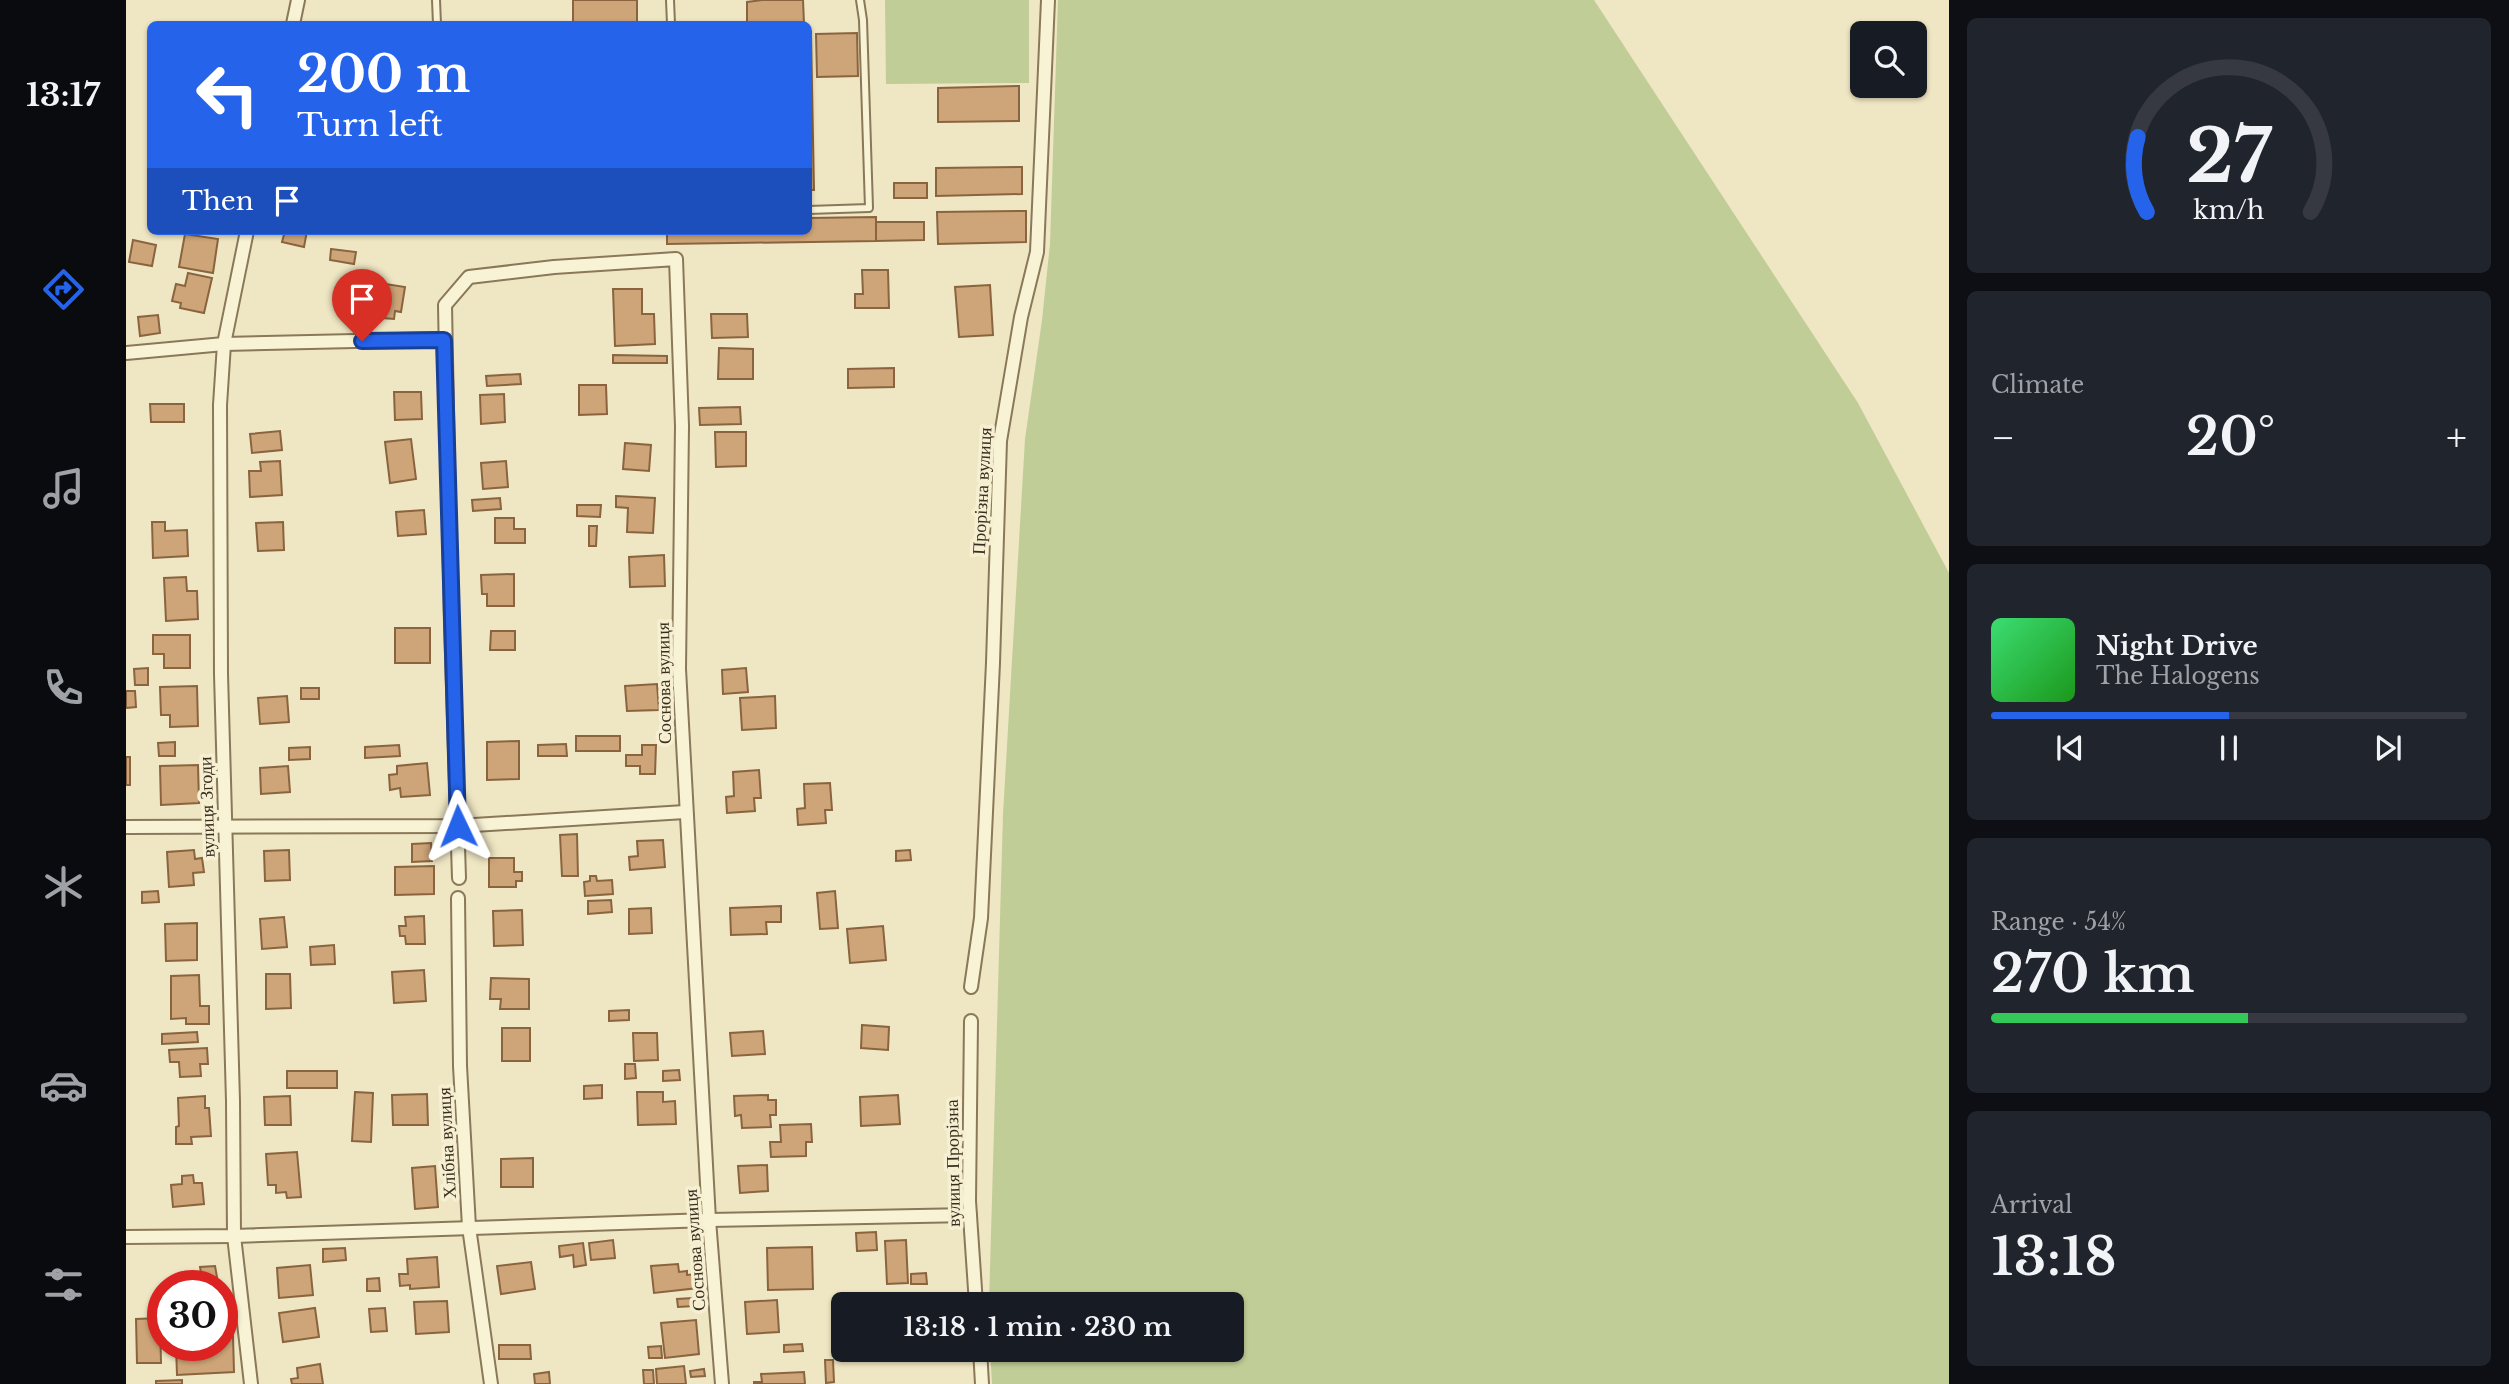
<!DOCTYPE html>
<meta charset="utf-8">
<style>
:root{--surface:#171b24;--page:#20242c;--text:#f1f3f6;--muted:#9ea1a6;--line:#363941;--accent:#2563eb}
body{margin:0;font-family:"Libre Baskerville",serif;background:var(--page);color:var(--text);height:100vh;display:flex;flex-direction:column;font-size:26px;white-space:nowrap}
*{box-sizing:border-box;margin:0}
p{font-size:23px;color:var(--muted)}
.icon{flex:none;width:38px;height:38px;fill:none;stroke:currentColor;stroke-width:2;stroke-linecap:round;stroke-linejoin:round}
.map{position:relative;flex:1;overflow:hidden}
.sheet{display:flex;flex-direction:column;gap:18px;padding:18px;background:#0d0f14;width:560px}
.sheet>*{flex:none}
.guide{position:absolute;left:21px;top:21px;width:665px;height:214px;border-radius:10px;box-shadow:0 2px 5px #0004;background:#2563eb;color:#fff;overflow:hidden}
.tools{position:absolute;left:1724px;top:21px;display:grid;gap:14px}
.tools a{display:grid;place-items:center;width:77px;height:77px;border-radius:10px;background:var(--surface);box-shadow:0 2px 5px #0004;font-size:35px}
.speed{position:absolute;left:21px;top:1270px;display:flex;gap:14px;font-size:35px;font-weight:700;text-align:center}
.speed>*{display:grid;place-content:center;width:91px;height:91px;border-radius:50%;background:var(--surface);box-shadow:0 2px 5px #0004;line-height:1}
.speed .limit{border:10px solid #d22;background:#fff;color:#111}
.pin{position:absolute;display:grid;place-items:center;width:60px;height:60px;color:#fff;margin:-72px -30px;border-radius:50% 50% 50% 0;rotate:-45deg;box-shadow:0 0 7px #0007}
.pin .icon{rotate:45deg}
.me{position:absolute;width:77px;margin:-38px;rotate:358deg;stroke-linejoin:round;filter:drop-shadow(0 0 5px #0008)}
.turn{display:flex;align-items:center;gap:24px;height:147px;padding:0 35px;font-size:32px}
.turn .icon{width:91px;height:91px;stroke-width:2.5}
.turn b{display:block;font-size:49px;line-height:60px}
.then{display:flex;align-items:center;height:66px;padding:0 35px;background:#0003;gap:14px;font-size:26px}
.big{font-size:52px;font-weight:600;line-height:1.1}
.sheet .widget{flex:1;display:flex;flex-direction:column;justify-content:center;gap:10px;min-width:0;padding:0 24px;border-radius:10px;background:var(--page)}
.sheet .dial{align-items:center;gap:0}
.dial svg{height:182px;overflow:visible;fill:none;stroke:var(--line);stroke-width:7;stroke-linecap:round;text-anchor:middle}
.dial text{fill:var(--text);stroke:none}
.song{display:flex;align-items:center;gap:21px}
.cover{width:84px;height:84px;border-radius:10px;background:linear-gradient(135deg,hsl(140 70% 55%),hsl(120 70% 35%))}
.played{height:7px;border-radius:4px;background:linear-gradient(90deg,var(--accent) 50%,var(--line) 50%)}
.keys{display:flex;justify-content:space-around;direction:ltr}
.heat{display:flex;justify-content:space-between;align-items:center;font-size:38px;direction:ltr}
.charge{height:10px;border-radius:5px;background:linear-gradient(90deg,#34c759 54%,var(--line) 0)}
.trip{position:absolute;left:705px;top:1292px;width:413px;height:70px;border-radius:10px;background:var(--surface);box-shadow:0 2px 5px #0004;font-weight:600;line-height:70px;text-align:center}
main{display:flex;flex:1;min-height:0}
.menu{display:flex;flex-direction:column;width:126px;justify-content:space-around;align-items:center;background:#090b0e;color:var(--muted)}
.menu .icon{width:49px;height:49px}
.menu .active{color:var(--accent)}
.menu b{font-size:32px;color:var(--text)}
.map>svg:first-child{display:block}
.green{fill:#c1cd96}
.building{fill:#cea578;stroke:#89643f;stroke-width:2}
.lines{fill:none;stroke-linecap:round;stroke-linejoin:round}
.lane-casing{stroke:#897859;stroke-width:10}
.street-casing{stroke:#897859;stroke-width:16}
.lane{stroke:#f9f3d6;stroke-width:6}
.street{stroke:#f9f3d6;stroke-width:12}
.route-casing{stroke:#184099;stroke-width:18}
.route{stroke:#2563eb;stroke-width:12}
.labels{text-anchor:middle;dominant-baseline:central;stroke-width:7;stroke-linejoin:round;paint-order:stroke}
.street-label{font-size:18px;fill:#392e1e;stroke:#f6efd2}
</style>
<main>
<nav class="menu">
<b>13:17</b>
<svg class="icon active" aria-label="directions" viewBox="0 0 24 24"><path d="M12 3l9 9-9 9-9-9zM9 14v-3h6M13 9l2 2-2 2"/></svg>
<svg class="icon" aria-label="music" viewBox="0 0 24 24"><path d="M9 18V5l10-2v13"/><circle cx="6" cy="18" r="3"/><circle cx="16" cy="16" r="3"/></svg>
<svg class="icon" aria-label="phone" viewBox="0 0 24 24"><path d="M5 4h4l2 5-3 2q2 4 5 5l2-3 5 2v4C11 20 4 13 5 4z"/></svg>
<svg class="icon" aria-label="climate" viewBox="0 0 24 24"><path d="M12 3v18M4 7l16 10M4 17L20 7"/></svg>
<svg class="icon" aria-label="car" viewBox="0 0 24 24"><path d="M5 17H2v-5l4-1 3-4h7l3 4 3 1v5h-3M9 17h6M6 11h13"/><circle cx="7" cy="17" r="2"/><circle cx="17" cy="17" r="2"/></svg>
<svg class="icon" aria-label="filters" viewBox="0 0 24 24"><path d="M4 7h16M4 17h16"/><circle cx="9" cy="7" r="2"/><circle cx="15" cy="17" r="2"/></svg>
</nav>
<div class="map">
<svg width="1823" height="1384" viewBox="0 0 1823 1384">
<rect width="100%" height="100%" fill="#efe6c3"/>
<!-- green -->
<g class="green">
<path d="M759 0H903V83L760 84Z"/>
<path d="M932 0H1468L1732 403 1823 573V1384H866L864 1349H1106V1304H863L877 814 899 439 916 320 924 244Z"/>
</g>
<!-- building -->
<g class="building">
<rect x="447" y="0" width="64" height="24"/>
<path d="M636 0H677L678 24H621V2Z"/>
<path d="M731 33 732 76 691 77 690 34Z"/>
<path d="M682 35H685L688 190H682Z"/>
<path d="M893 86V121L812 122V88Z"/>
<path d="M896 167V194L810 196V168Z"/>
<rect x="768" y="183" width="33" height="15"/>
<path d="M900 211V242L812 244 811 212Z"/>
<path d="M750 217V241L541 244V231H682V218Z"/>
<path d="M750 222H798V240L750 241Z"/>
<path d="M159 231H181L178 247 156 242Z"/>
<path d="M59 234 92 239 87 273 53 267Z"/>
<path d="M7 240 30 245 26 266 3 262Z"/>
<path d="M205 249 230 252 228 264 204 260Z"/>
<path d="M736 270H762L763 308H729V294H737Z"/>
<path d="M62 273 86 278 78 313 54 308 55 303 46 301 50 284 59 286Z"/>
<path d="M253 283 279 287 275 312 269 311 268 319 256 318 257 310 249 308Z"/>
<path d="M864 285 867 335 833 337 829 287Z"/>
<path d="M487 289H516V314H528L529 344 489 346Z"/>
<path d="M585 314H621L622 337 586 338Z"/>
<path d="M32 315 34 333 14 336 12 317Z"/>
<path d="M593 348 627 349V379H592Z"/>
<path d="M487 355 541 356V363H487Z"/>
<path d="M768 368V387L722 388V369Z"/>
<path d="M394 374 395 384 361 386 360 376Z"/>
<path d="M453 385H480L481 414 453 415Z"/>
<path d="M268 392H295L296 419 269 420Z"/>
<path d="M378 394 379 422 355 424 354 395Z"/>
<path d="M24 404H58V422H25Z"/>
<path d="M614 407 615 424 574 425 573 408Z"/>
<path d="M154 431 156 450 126 453 124 434Z"/>
<path d="M589 432H620V466L590 467Z"/>
<path d="M285 439 290 479 264 483 259 442Z"/>
<path d="M499 443 525 445 523 471 497 469Z"/>
<path d="M154 461 156 495 124 497 123 471H135L134 462Z"/>
<path d="M380 461 382 487 357 489 355 463Z"/>
<path d="M490 496 529 498 527 533 501 532 502 508 490 507Z"/>
<path d="M374 498 375 509 347 511 346 500Z"/>
<path d="M451 505H475L474 517 451 516Z"/>
<path d="M298 510 300 534 272 536 270 512Z"/>
<path d="M369 518H388V529H399V543H369Z"/>
<path d="M26 522H39V531L61 530 62 556 27 558Z"/>
<path d="M157 522 158 550 132 551 130 523Z"/>
<path d="M463 526H471L470 546H463Z"/>
<path d="M538 555 539 586 504 587 503 557Z"/>
<path d="M388 574V606H361V594H356L355 575Z"/>
<path d="M60 577 61 591H71L72 619 40 621 38 578Z"/>
<rect x="269" y="628" width="35" height="35"/>
<path d="M365 631H389V650H364Z"/>
<path d="M27 635H64V668H38V654H27Z"/>
<path d="M22 668V685H9L8 669Z"/>
<path d="M620 668 622 692 597 694 596 670Z"/>
<path d="M531 684 533 710 501 711 499 686Z"/>
<path d="M71 686 72 726 44 727V715H35L34 687Z"/>
<rect x="175" y="688" width="18" height="11"/>
<path d="M0 691H9L10 707 0 708Z"/>
<path d="M161 696 163 722 134 724 132 698Z"/>
<path d="M649 696 650 728 616 730 614 698Z"/>
<rect x="450" y="736" width="44" height="15"/>
<path d="M393 741V779L361 780V742Z"/>
<path d="M49 742V756H33L32 743Z"/>
<path d="M440 744 441 756H412V745Z"/>
<path d="M273 745 274 756 239 758V747Z"/>
<path d="M516 745H530L529 774H514V766H500V755H516Z"/>
<path d="M184 747V759L163 760V748Z"/>
<rect x="0" y="757" width="4" height="28"/>
<path d="M301 763 304 795 275 797 274 788 264 790 263 775 271 774V766Z"/>
<path d="M72 765 73 803 35 805 34 766Z"/>
<path d="M162 766 164 792 135 794 134 768Z"/>
<path d="M633 770 635 798H628L629 811 601 813 600 797 608 796 607 772Z"/>
<path d="M704 783 706 810H699L700 823 672 825 671 809 679 808 678 784Z"/>
<path d="M451 834 452 876H436L434 835Z"/>
<path d="M537 840 539 867 504 870 503 857 512 856 511 841Z"/>
<path d="M305 843 306 861 286 862V844Z"/>
<path d="M68 850 69 859 76 858 78 872 67 873 68 885 43 887 41 852Z"/>
<path d="M163 850 164 880 139 881 138 851Z"/>
<path d="M784 850 785 860 770 861V851Z"/>
<path d="M363 858H388V872H396V881H390V887H363Z"/>
<path d="M308 866V894L269 895V867Z"/>
<path d="M464 876H470L471 881 486 880 487 894 459 896 458 882 464 881Z"/>
<path d="M32 891 33 902 16 903V892Z"/>
<path d="M709 891 712 928 694 929 691 893Z"/>
<path d="M485 900 486 912 462 914V901Z"/>
<path d="M655 906V922H640L641 934 605 935 604 908Z"/>
<path d="M525 908 526 933 503 934V909Z"/>
<path d="M396 910 397 945 368 946 367 911Z"/>
<path d="M298 916 299 944H280L279 936H274L273 926H280L279 917Z"/>
<path d="M158 917 161 947 136 949 134 919Z"/>
<path d="M71 923V960L40 961 39 924Z"/>
<path d="M757 926 760 960 724 963 721 929Z"/>
<path d="M208 945 209 964 185 965 184 947Z"/>
<path d="M298 970 300 1001 268 1003 266 972Z"/>
<path d="M140 974H164L165 1008 140 1009Z"/>
<path d="M73 975 74 1006H83V1024H60V1018L45 1019V976Z"/>
<path d="M365 978 403 979V1009H374L375 999H364Z"/>
<path d="M503 1010V1020L483 1021V1011Z"/>
<path d="M736 1025 763 1027 762 1050 735 1048Z"/>
<rect x="376" y="1028" width="28" height="33"/>
<path d="M637 1031 639 1054 606 1056 604 1033Z"/>
<path d="M71 1032 72 1042 36 1044V1034Z"/>
<path d="M507 1033H531L532 1060 508 1061Z"/>
<path d="M81 1048 82 1064H74L75 1076 54 1077 53 1062H44L43 1050Z"/>
<path d="M499 1064H509L510 1078 499 1079Z"/>
<path d="M553 1070 554 1080 537 1081V1071Z"/>
<rect x="161" y="1071" width="50" height="17"/>
<path d="M476 1085V1098L458 1099V1086Z"/>
<path d="M229 1092 247 1093 245 1142 226 1141Z"/>
<path d="M511 1092H537V1102L549 1101 550 1124 512 1125Z"/>
<path d="M301 1094 302 1125H267L266 1095Z"/>
<path d="M642 1095V1100H650V1115H644L645 1127 616 1128 615 1115 609 1116 608 1096Z"/>
<path d="M772 1095 774 1124 735 1126 734 1097Z"/>
<path d="M79 1096V1108H83L85 1136 65 1137 66 1144H50V1127L53 1126 52 1098Z"/>
<path d="M164 1096 165 1125H139L138 1097Z"/>
<path d="M685 1124 686 1142H680V1156L645 1157 644 1142H655L654 1125Z"/>
<path d="M171 1152 175 1197 161 1198 160 1192 150 1193V1185H142L140 1154Z"/>
<path d="M407 1158V1187H375V1159Z"/>
<path d="M641 1165 642 1191 614 1193 612 1166Z"/>
<path d="M309 1166 312 1207 289 1209 286 1168Z"/>
<path d="M67 1175 68 1183H76L78 1204 47 1207 45 1185 56 1184V1176Z"/>
<path d="M750 1232 751 1250 731 1251 730 1233Z"/>
<path d="M487 1240 489 1258 465 1260 463 1243Z"/>
<path d="M780 1240 782 1283 761 1284 759 1241Z"/>
<path d="M457 1243 460 1265 448 1267 447 1255 434 1257 433 1246Z"/>
<path d="M686 1247 687 1289 642 1290 641 1248Z"/>
<path d="M219 1248 220 1260 197 1262V1249Z"/>
<path d="M311 1257 313 1287 284 1289V1285L274 1286 273 1274H282L281 1259Z"/>
<path d="M405 1262 409 1289 375 1294 371 1266Z"/>
<path d="M552 1264 553 1272 561 1271V1275L570 1274 572 1288 528 1293 525 1266Z"/>
<path d="M184 1265 187 1295 153 1298 151 1268Z"/>
<path d="M89 1266 91 1277 76 1278 74 1267Z"/>
<path d="M800 1273 801 1284H785V1274Z"/>
<path d="M253 1278 254 1291H241V1279Z"/>
<path d="M567 1298 568 1306 552 1307 551 1299Z"/>
<path d="M785 1298 786 1304H764V1299Z"/>
<path d="M651 1300 653 1332 621 1334 619 1302Z"/>
<path d="M321 1301 323 1332 290 1334 288 1302Z"/>
<path d="M189 1308 193 1337 157 1342 153 1313Z"/>
<path d="M259 1308 261 1331 245 1332 243 1309Z"/>
<path d="M34 1318 35 1363H11L10 1319Z"/>
<path d="M570 1320 573 1354 539 1358 535 1323Z"/>
<path d="M96 1325 98 1337 107 1336 108 1372 51 1375 50 1346H96Z"/>
<path d="M676 1344 677 1351 658 1352V1345Z"/>
<path d="M373 1345H404L405 1359H373Z"/>
<path d="M535 1346 536 1358H523L522 1347Z"/>
<path d="M699 1360H707L708 1382 700 1383Z"/>
<path d="M194 1364 197 1384H166L165 1379 172 1378 171 1368Z"/>
<path d="M558 1366 560 1384H531L530 1369Z"/>
<path d="M578 1369 579 1376 565 1377 564 1371Z"/>
<path d="M517 1370H527L528 1384H518Z"/>
<path d="M423 1372 424 1384H409L408 1374Z"/>
<path d="M678 1372 679 1384H628V1382H636L635 1374Z"/>
<path d="M56 1380V1384H30V1381Z"/>
</g>
<g class="lines">
<!-- lane casing -->
<g class="lane-casing">
<g id="lane">
<path d="M310 0 311 24"/>
<path d="M544 0 545 24"/>
<path d="M682 210 743 208 737 20 734 0"/>
</g>
</g>
<!-- street casing -->
<g class="street-casing">
<g id="street">
<path d="M167 24 172 0"/>
<path d="M121 231 98 344 94 405 95 674 107 1101 108 1236 125 1384"/>
<path d="M0 353 98 344 318 339"/>
<path d="M0 827 332 826 559 812"/>
<path d="M333 878 325 624 319 305 343 277 428 267 550 259 556 426 553 669 583 1220 596 1384"/>
<path d="M332 898 334 1066 343 1227 365 1384"/>
<path d="M845 987 855 918 867 663 874 441 895 317 911 252 922 0"/>
<path d="M845 1021 843 1201 850 1304"/>
<path d="M0 1237 108 1236 583 1220 844 1215"/>
<path d="M854 1349 856 1384"/>
</g>
</g>
<!-- lane -->
<use href="#lane" class="lane"/>
<!-- street -->
<use href="#street" class="street"/>
</g>
<g class="lines">
<!-- route casing -->
<g class="route-casing">
<path id="route" d="M236 341 318 340 332 826"/>
</g>
<!-- route -->
<use href="#route" class="route"/>
</g>
<g class="labels">
<!-- street labels -->
<g class="street-label">
<text transform="translate(856 491) rotate(-87)">Прорізна вулиця</text>
<text transform="translate(538 683) rotate(-91)">Соснова вулиця</text>
<text transform="translate(81 807) rotate(-92)">вулиця Згоди</text>
<text transform="translate(321 1143) rotate(-93)">Хлібна вулиця</text>
<text transform="translate(827 1163) rotate(-91)">вулиця Прорізна</text>
<text transform="translate(569 1250) rotate(-94)">Соснова вулиця</text>
</g>
</g>
</svg>
<div class="tools">
<a><svg class="icon" aria-label="search" viewBox="0 0 24 24"><circle cx="10" cy="10" r="6"/><path d="M15 15l6 6"/></svg></a>
</div>
<div class="speed"><div class="limit">30</div></div>
<div class="pin" style="left:236px;top:341px;background:#d93025"><svg class="icon" aria-label="arrive" viewBox="0 0 24 24"><path d="M6 21V4h12l-3 4 3 4H6"/></svg></div>
<svg class="me" style="left:332px;top:826px" viewBox="-20 -20 40 40"><path d="M0-17L14 15 0 8-14 15z" fill="#2563eb" stroke="#fff" stroke-width="4"/></svg>
<div class="trip">13:18 · 1 min · 230 m</div>
<div class="guide">
<div class="turn"><svg class="icon" aria-label="left" viewBox="0 0 24 24"><path d="M17 20v-9H6M10 6l-5 5 5 5"/></svg><div><b>200 m</b>Turn left</div></div>
<div class="then">Then<svg class="icon" aria-label="arrive" viewBox="0 0 24 24"><path d="M6 21V4h12l-3 4 3 4H6"/></svg></div>
</div>
</div>
<section class="sheet">
<div class="widget dial"><svg viewBox="0 0 100 80">
<path d="M14 69A42 42 0 1 1 86 69"/>
<path d="M14 69A42 42 0 0 1 10 36" stroke="#2563eb"/>
<text x="50" y="56" font-size="32" font-weight="700">27</text>
<text x="50" y="72" font-size="11">km/h</text>
</svg></div>
<div class="widget"><p>Climate</p>
<div class="heat"><a>−</a><b class="big">20°</b><a>+</a></div>
</div>
<div class="widget">
<div class="song"><i class="cover"></i><div><b>Night Drive</b><p>The Halogens</p></div></div>
<div class="played"></div>
<div class="keys"><svg class="icon" aria-label="previous" viewBox="0 0 24 24"><path d="M18 5L8 12l10 7zM5 5v14"/></svg><svg class="icon" aria-label="pause" viewBox="0 0 24 24"><path d="M8 5v14M16 5v14"/></svg><svg class="icon" aria-label="next" viewBox="0 0 24 24"><path d="M6 5l10 7-10 7zM19 5v14"/></svg></div>
</div>
<div class="widget"><p>Range · 54%</p><b class="big">270 km</b><div class="charge"></div></div>
<div class="widget"><p>Arrival</p><b class="big">13:18</b></div>
</section>
</main>
